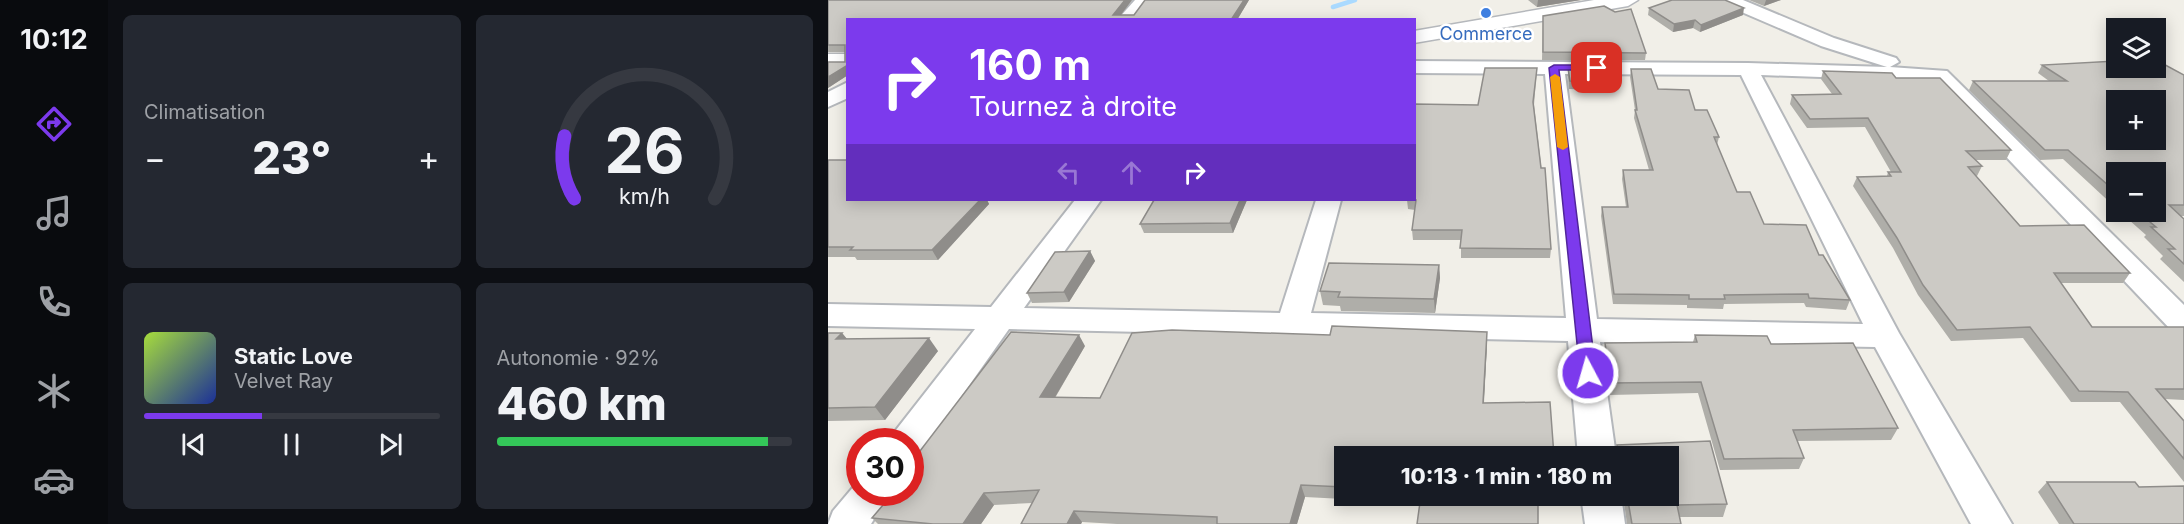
<!DOCTYPE html>
<html lang="fr">
<meta charset="utf-8">
<style>
:root{--surface:#171b24;--page:#242831;--text:#f1f3f6;--muted:#9ea1a6;--line:#363941;--accent:#7c3aed}
body{margin:0;font-family:Inter,sans-serif;background:var(--page);color:var(--text);height:100vh;display:flex;flex-direction:column;font-size:22px;white-space:nowrap}
*{box-sizing:border-box;margin:0}
p{font-size:20px;color:var(--muted)}
.icon{flex:none;width:33px;height:33px;fill:none;stroke:currentColor;stroke-width:2;stroke-linecap:round;stroke-linejoin:round}
.map{position:relative;flex:1;overflow:hidden}
.sheet{display:flex;flex-direction:column;gap:15px;padding:15px;background:#0d0f14;width:720px}
.sheet>*{flex:none}
.top-card{position:absolute;left:18px;top:18px;width:570px;height:183px;border-radius:0px;box-shadow:0 3px 15px #0003;background:#7c3aed;color:#fff;overflow:hidden}
.buttons{position:absolute;left:1278px;top:18px;display:grid;gap:12px}
.buttons a{display:grid;place-items:center;width:60px;height:60px;border-radius:0px;background:var(--surface);box-shadow:0 3px 15px #0003;font-size:30px}
.speed{position:absolute;left:18px;top:428px;display:flex;gap:12px;font-size:30px;font-weight:700;text-align:center}
.speed>*{display:grid;place-content:center;width:78px;height:78px;border-radius:50%;background:var(--surface);box-shadow:0 3px 15px #0003;line-height:1}
.speed .limit{border:9px solid #d22;background:#fff;color:#111}
.pin{position:absolute;display:grid;place-items:center;width:51px;height:51px;color:#fff;margin:-26px;border-radius:12px;box-shadow:0 3px 9px #0006}
.me{position:absolute;width:66px;margin:-33px;rotate:354deg;stroke-linejoin:round;filter:drop-shadow(0 0 4px #0008)}
.turn{display:flex;align-items:center;gap:21px;height:126px;padding:0 24px;font-size:27px}
.turn .icon{width:78px;height:78px;stroke-width:2.5}
.turn b{display:block;font-size:42px;line-height:51px}
.lanes{display:flex;align-items:center;height:57px;padding:0 24px;background:#0003;justify-content:center;gap:30px;direction:ltr}
.lanes .off{opacity:.35}
.big{font-size:45px;font-weight:800;line-height:1.1}
.sheet .widget{flex:1;display:flex;flex-direction:column;justify-content:center;gap:9px;min-width:0;padding:0 21px;border-radius:9px;background:var(--page)}
.sheet .dial{align-items:center;gap:0}
.dial svg{height:156px;overflow:visible;fill:none;stroke:var(--line);stroke-width:7;stroke-linecap:round;text-anchor:middle}
.dial text{fill:var(--text);stroke:none}
.song{display:flex;align-items:center;gap:18px}
.cover{width:72px;height:72px;border-radius:9px;background:linear-gradient(135deg,hsl(80 70% 55%),hsl(230 70% 35%))}
.played{height:6px;border-radius:3px;background:linear-gradient(90deg,var(--accent) 40%,var(--line) 40%)}
.keys{display:flex;justify-content:space-around;direction:ltr}
.heat{display:flex;justify-content:space-between;align-items:center;font-size:33px;direction:ltr}
.charge{height:9px;border-radius:4px;background:linear-gradient(90deg,#34c759 92%,var(--line) 0)}
.sheet .tiles{flex:1;display:grid;gap:15px;grid-template-columns:repeat(2,1fr)}
.trip{position:absolute;left:506px;top:446px;width:345px;height:60px;border-radius:0px;background:var(--surface);box-shadow:0 3px 15px #0003;font-weight:800;line-height:60px;text-align:center}
main{display:flex;flex:1;min-height:0}
.tab-bar{display:flex;flex-direction:column;width:108px;justify-content:space-around;align-items:center;background:#090b0e;color:var(--muted)}
.tab-bar .icon{width:42px;height:42px}
.tab-bar .on{color:var(--accent)}
.tab-bar b{font-size:27px;color:var(--text)}
.map>svg:first-child{display:block}
.lines{fill:none;stroke-linecap:round;stroke-linejoin:round}
.stream{stroke:#aadaff;stroke-width:4.5}
.minor-casing{stroke:#b5b8bc;stroke-width:4}
.tertiary-casing{stroke:#b5b8bc;stroke-width:3}
.minor{fill:#fff;fill-rule:evenodd}
.tertiary{fill:#fff;fill-rule:evenodd}
.wall{fill:#afaea9}
.shaded-wall{fill:#8f8d8a}
.building{fill:#cccac5;stroke:#8f8d8a;stroke-width:1.5;fill-rule:evenodd}
.route{fill:#7c3aed;stroke:#51269a;stroke-width:1.5}
.slow{fill:#f59e0b}
.shop-dot{fill:#3f7fe0;stroke:#fff;stroke-width:2}
.labels{text-anchor:middle;dominant-baseline:central;stroke-width:5;stroke-linejoin:round;paint-order:stroke}
.far-shop-label{font-size:18px;fill:#366cbe;stroke:#fff}
</style>
<main>
<nav class="tab-bar">
<b>10:12</b>
<svg class="icon on" aria-label="directions" viewBox="0 0 24 24"><path d="M12 3l9 9-9 9-9-9zM9 14v-3h6M13 9l2 2-2 2"/></svg>
<svg class="icon" aria-label="music" viewBox="0 0 24 24"><path d="M9 18V5l10-2v13"/><circle cx="6" cy="18" r="3"/><circle cx="16" cy="16" r="3"/></svg>
<svg class="icon" aria-label="phone" viewBox="0 0 24 24"><path d="M5 4h4l2 5-3 2q2 4 5 5l2-3 5 2v4C11 20 4 13 5 4z"/></svg>
<svg class="icon" aria-label="climate" viewBox="0 0 24 24"><path d="M12 3v18M4 7l16 10M4 17L20 7"/></svg>
<svg class="icon" aria-label="car" viewBox="0 0 24 24"><path d="M5 17H2v-5l4-1 3-4h7l3 4 3 1v5h-3M9 17h6M6 11h13"/><circle cx="7" cy="17" r="2"/><circle cx="17" cy="17" r="2"/></svg>
</nav>
<section class="sheet">
<div class="tiles">
<div class="widget"><p>Climatisation</p>
<div class="heat"><a>−</a><b class="big">23°</b><a>+</a></div>
</div>
<div class="widget dial"><svg viewBox="0 0 100 80">
<path d="M14 69A42 42 0 1 1 86 69"/>
<path d="M14 69A42 42 0 0 1 9 37" stroke="#7c3aed"/>
<text x="50" y="56" font-size="32" font-weight="700">26</text>
<text x="50" y="72" font-size="11">km/h</text>
</svg></div>
<div class="widget">
<div class="song"><i class="cover"></i><div><b>Static Love</b><p>Velvet Ray</p></div></div>
<div class="played"></div>
<div class="keys"><svg class="icon" aria-label="previous" viewBox="0 0 24 24"><path d="M18 5L8 12l10 7zM5 5v14"/></svg><svg class="icon" aria-label="pause" viewBox="0 0 24 24"><path d="M8 5v14M16 5v14"/></svg><svg class="icon" aria-label="next" viewBox="0 0 24 24"><path d="M6 5l10 7-10 7zM19 5v14"/></svg></div>
</div>
<div class="widget"><p>Autonomie · 92%</p><b class="big">460 km</b><div class="charge"></div></div>
</div>
</section>
<div class="map">
<svg width="1356" height="524" viewBox="0 0 1356 524">
<rect width="100%" height="100%" fill="#f1efe8"/>
<g class="lines">
<!-- stream -->
<path class="stream" d="M505 7 527 0"/>
<!-- minor casing -->
<g class="minor-casing">
<g id="minor">
<path d="M307 0H324L307 20H289Z"/>
<path d="M893 0H915L1006 38 1068 58 1071 62 1062 67 1119 71 1356 305V335L1345 332 1106 81 933 75 1071 333 1184 524H1143L1047 347 772 342 788 456H750L740 341 181 329 94 452 82 456V441H63L68 430 147 329 0 326V304L163 307 247 200H273L196 308 452 313 488 200H513L483 313 738 318 717 74 586 73V61L920 63 1059 67 993 46 895 4ZM737 74 913 75 1035 324 769 319Z"/>
<path d="M20 82V98L0 107V92Z"/>
<path d="M32 479V492H63L43 524H0L5 511Z"/>
<path d="M753 495H793L797 524H757Z"/>
</g>
</g>
<!-- tertiary casing -->
<g class="tertiary-casing">
<g id="tertiary">
<path d="M766 0H810L800 6 586 43V31Z"/>
<rect x="0" y="54" width="20" height="14"/>
</g>
</g>
<!-- minor -->
<use href="#minor" class="minor"/>
<!-- tertiary -->
<use href="#tertiary" class="tertiary"/>
</g>
<!-- wall -->
<g class="wall">
<path d="M0 0H304L293 15H306L421 0 409 20H20V75L0 88V62H17V52H0Z"/>
<path d="M700 0H753L709 7Z"/>
<path d="M921 0H953L936 6Z"/>
<path d="M821 8 915 15 872 32 865 28 845 32 820 15Z"/>
<path d="M715 16 818 53 817 60H714Z"/>
<path d="M1214 65 1356 75V216H1353L1356 219V282L1332 259 1335 256 1316 237 1318 235 1292 212H1328L1288 172V208L1235 159 1212 160 1141 90 1145 81H1221L1210 73Z"/>
<path d="M709 68 706 105 723 249 722 258H633V240H585L584 230 587 210 580 209 579 200 650 105Z"/>
<path d="M740 68 765 82V90L741 89 740 76Z"/>
<path d="M803 69 830 89 867 110 891 137 889 145 909 192 936 224 991 255 1022 300 1018 310 978 307 976 303 896 304 895 309 859 308V305L785 304 773 216 774 207H798L794 179 795 170H821L806 118 807 110 802 77Z"/>
<path d="M995 71 1068 78 1183 150 1178 160H1147L1154 166 1149 176H1148L1192 226 1302 273 1295 283H1233L1264 327H1356V400L1337 399 1356 421V482L1292 402H1243L1195 338 1123 341 1090 295 1065 248 1025 186 1029 177 1059 176 1060 172H1063L1037 127 979 128 962 104 964 95 1004 94 993 79Z"/>
<path d="M0 160 20 200H159L161 204 110 260H29L27 257H0Z"/>
<path d="M419 200 405 233H316L312 224Z"/>
<path d="M262 251 267 261 241 302 204 303 199 293Z"/>
<path d="M611 265 612 278 607 313 513 311 512 306 495 305 492 291Z"/>
<path d="M659 332V344L656 403 516 456V495H729L728 502 592 503 477 497 469 524H289L254 522 253 524H193L204 503 166 505 153 524H50L44 518 64 494 62 492 257 346 227 398H272L502 335Z"/>
<path d="M0 333H14L19 339 110 351 57 420 0 421Z"/>
<path d="M867 335 943 344 1070 428 1063 440 969 441 976 458 971 469 892 470 870 393 782 395 776 355 777 343 865 342Z"/>
<path d="M882 441 899 504 895 517H852L853 524H799L795 495H840V456H787L789 445Z"/>
<path d="M1219 482 1311 487 1356 524H1231L1210 492Z"/>
</g>
<!-- shaded-wall -->
<g class="shaded-wall">
<path d="M297 0H304L289 20 285 15Z"/>
<path d="M416 0H421L409 20H403Z"/>
<path d="M710 0H753L709 7Z"/>
<path d="M938 0H953L936 6Z"/>
<path d="M916 8 915 15 872 32 873 25Z"/>
<path d="M867 20 865 28 845 32 846 24Z"/>
<path d="M20 65V75L0 88V77Z"/>
<path d="M152 200H159L161 204 110 260 104 250Z"/>
<path d="M412 200H419L405 233 402 223Z"/>
<path d="M262 251 267 261 241 302 236 292Z"/>
<path d="M611 265 612 278 607 313 606 299Z"/>
<path d="M659 332V344L655 414V403Z"/>
<path d="M14 333 24 345 8 339Z"/>
<path d="M251 335 257 346 220 409 212 397Z"/>
<path d="M101 338 110 351 57 420 47 407Z"/>
<path d="M473 485 477 497 469 524H462Z"/>
<path d="M156 493 166 505 153 524H135Z"/>
<path d="M246 511 254 522 253 524H239Z"/>
</g>
<!-- building -->
<g class="building">
<path d="M0 0H297L285 15H306L317 0H416L403 20H20V65L0 77V62H17V45H0Z"/>
<path d="M844 0H897L916 8 873 25 867 20 846 24 821 8Z"/>
<path d="M776 6 787 12 803 9 818 53 715 52V16Z"/>
<path d="M1328 60 1356 75V205H1341L1356 219V264L1340 249H1347L1323 227H1328L1310 212H1328V172H1288V192L1240 150H1217L1145 81H1239L1214 65 1288 61V68H1328ZM1288 100H1328V140H1288Z"/>
<path d="M657 68H709L705 102 713 168H717L723 249 632 248 634 230H584L588 200H579H586V104L650 105Z"/>
<path d="M740 68H764L765 82 742 81Z"/>
<path d="M803 69H823L830 89 861 90 867 110H879L891 137H886L909 192H922L936 224 978 225 991 255H995L1022 300 981 298 980 294 896 295 897 299H861V295L786 294 774 207H800L795 170H825L807 110H809Z"/>
<path d="M995 71 1064 73 1068 78H1112L1183 150 1138 151 1154 166 1140 167 1192 226 1256 225 1302 273H1226L1264 327H1356V389H1328L1356 421V459L1300 392 1251 391 1202 327 1129 330 1095 285 1069 238 1029 177 1063 176 1060 172H1073L1040 118 982 119 964 95 1013 94Z"/>
<path d="M0 160H20V200H152L104 250H22L25 247H0Z"/>
<path d="M326 200H412L402 223 312 224Z"/>
<path d="M262 251 236 292 199 293 227 252Z"/>
<path d="M501 263 611 265 606 299 510 297 512 292 492 291Z"/>
<path d="M504 326 659 332 655 403 722 402 726 456H516V487L473 485 462 524H389V517L246 511 239 524H193L211 490 156 493 135 524H105L44 518 66 492H82V464L183 332 251 335 212 397 272 398 304 333 344 330 502 335Z"/>
<path d="M0 333H14L8 339 101 338 47 407 0 408Z"/>
<path d="M867 335 939 336 943 344 1025 343 1070 428 965 430 976 458 896 459 873 382 783 383 777 343 869 342Z"/>
<path d="M882 441 899 504 849 505 853 524H804L799 495H840V456H791L789 445Z"/>
<path d="M1219 482H1307L1311 487 1356 486V524H1246Z"/>
<path d="M593 495H710V524H589Z"/>
</g>
<!-- route -->
<path class="route" d="M769 65 774 68 772 70H731L768 373 760 379 752 373 721 68 726 65Z"/>
<!-- slow -->
<path class="slow" d="M727 74 732 77 740 147 735 150 729 147 722 77Z"/>
<!-- markers -->
<circle class="shop-dot" cx="658" cy="13" r="6"/>
<g class="labels">
<!-- far-shop labels -->
<g class="far-shop-label">
<text x="658" y="33">Commerce</text>
</g>
</g>
</svg>
<div class="buttons">
<a><svg class="icon" aria-label="layers" viewBox="0 0 24 24"><path d="M12 4l9 5-9 5-9-5zM3 14l9 5 9-5"/></svg></a>
<a>+</a>
<a>−</a>
</div>
<div class="speed"><div class="limit">30</div></div>
<div class="pin" style="left:769px;top:68px;background:#d93025"><svg class="icon" aria-label="arrive" viewBox="0 0 24 24"><path d="M6 21V4h12l-3 4 3 4H6"/></svg></div>
<svg class="me" style="left:760px;top:373px" viewBox="-20 -20 40 40"><circle r="17" fill="#7c3aed" stroke="#fff" stroke-width="3"/><path d="M0-11L8 9 0 5-8 9z" fill="#fff"/></svg>
<div class="trip">10:13 · 1 min · 180 m</div>
<div class="top-card">
<div class="turn"><svg class="icon" aria-label="right" viewBox="0 0 24 24"><path d="M7 20v-9h11M14 6l5 5-5 5"/></svg><div><b>160 m</b>Tournez à droite</div></div>
<div class="lanes"><svg class="icon off" aria-label="left" viewBox="0 0 24 24"><path d="M17 20v-9H6M10 6l-5 5 5 5"/></svg><svg class="icon off" aria-label="ahead" viewBox="0 0 24 24"><path d="M12 20V5M6 11l6-6 6 6"/></svg><svg class="icon" aria-label="right" viewBox="0 0 24 24"><path d="M7 20v-9h11M14 6l5 5-5 5"/></svg></div>
</div>
</div>
</main>
